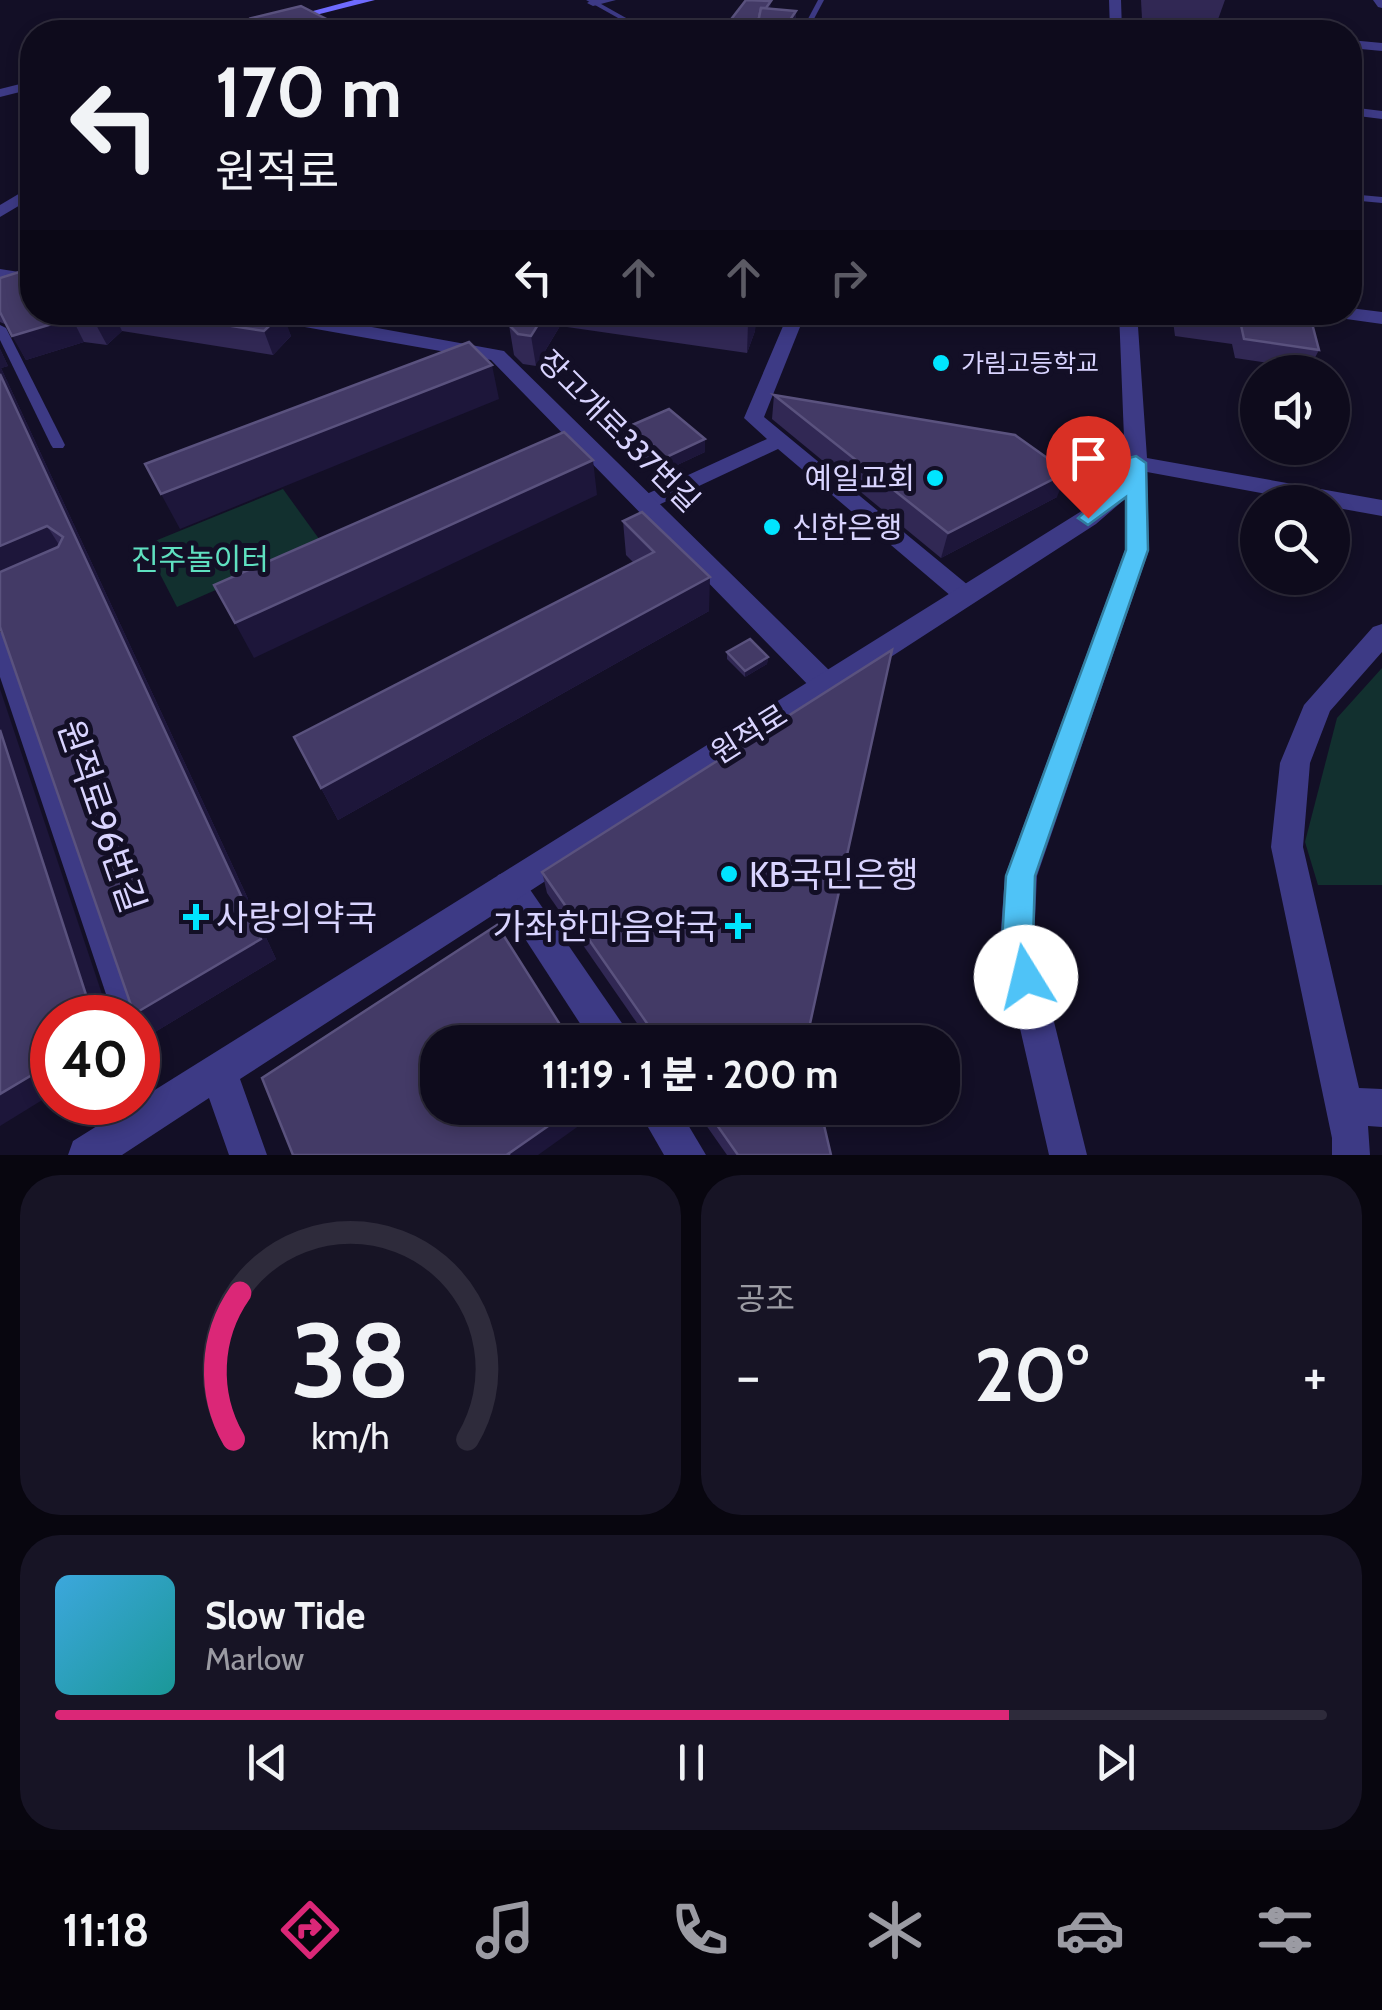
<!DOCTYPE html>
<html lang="ko">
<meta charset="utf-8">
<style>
:root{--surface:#0e0b1c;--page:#171425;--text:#f1f3f6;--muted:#9b9ba3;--line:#2e2b3b;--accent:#db2777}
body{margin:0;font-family:Cabin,"Noto Sans KR",sans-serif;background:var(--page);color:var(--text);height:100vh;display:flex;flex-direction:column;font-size:38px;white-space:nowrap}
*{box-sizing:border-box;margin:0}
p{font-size:32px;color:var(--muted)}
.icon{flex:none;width:55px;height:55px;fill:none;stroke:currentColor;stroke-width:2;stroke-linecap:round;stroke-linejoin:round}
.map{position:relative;height:1155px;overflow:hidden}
.side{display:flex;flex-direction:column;gap:20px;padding:20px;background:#08060f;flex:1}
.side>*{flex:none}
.top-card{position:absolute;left:20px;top:20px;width:1342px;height:305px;border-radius:40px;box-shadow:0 5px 15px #0003,0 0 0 2px var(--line);background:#0e0b1c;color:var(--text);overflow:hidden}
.buttons{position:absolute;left:1240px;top:355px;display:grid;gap:20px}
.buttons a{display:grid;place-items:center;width:110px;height:110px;border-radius:50%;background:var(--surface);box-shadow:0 5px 15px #0003,0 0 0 2px var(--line);font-size:50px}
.speed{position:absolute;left:30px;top:995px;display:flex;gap:20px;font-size:50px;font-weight:700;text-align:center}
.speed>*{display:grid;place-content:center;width:130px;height:130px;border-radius:50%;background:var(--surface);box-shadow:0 5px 15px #0003,0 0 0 2px var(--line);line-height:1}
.speed .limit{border:15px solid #d22;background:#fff;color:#111}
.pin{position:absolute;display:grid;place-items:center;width:85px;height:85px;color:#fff;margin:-102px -42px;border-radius:50% 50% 50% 0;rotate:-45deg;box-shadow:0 0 10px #0007}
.pin .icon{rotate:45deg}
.me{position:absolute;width:110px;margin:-55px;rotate:351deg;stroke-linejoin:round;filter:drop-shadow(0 0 8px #0008)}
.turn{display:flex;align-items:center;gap:35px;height:210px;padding:0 30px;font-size:45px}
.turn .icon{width:130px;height:130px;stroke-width:2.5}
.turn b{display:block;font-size:70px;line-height:85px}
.lanes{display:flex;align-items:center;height:95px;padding:0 30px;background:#0003;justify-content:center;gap:50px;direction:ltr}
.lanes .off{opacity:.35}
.big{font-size:75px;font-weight:800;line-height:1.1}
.side .tile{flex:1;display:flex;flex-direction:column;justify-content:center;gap:15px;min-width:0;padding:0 35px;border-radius:40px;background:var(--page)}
.side .dial{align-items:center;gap:0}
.dial svg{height:260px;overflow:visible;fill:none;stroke:var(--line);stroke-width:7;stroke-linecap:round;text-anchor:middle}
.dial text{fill:var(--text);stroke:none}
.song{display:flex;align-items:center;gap:30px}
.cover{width:120px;height:120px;border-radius:15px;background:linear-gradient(135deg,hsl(200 70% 55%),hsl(180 70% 35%))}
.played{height:10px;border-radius:5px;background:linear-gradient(90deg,var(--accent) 75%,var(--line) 75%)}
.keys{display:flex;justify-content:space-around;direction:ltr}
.heat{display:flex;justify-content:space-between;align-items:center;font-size:55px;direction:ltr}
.side .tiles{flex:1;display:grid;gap:20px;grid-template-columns:1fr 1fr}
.tile:last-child{grid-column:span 2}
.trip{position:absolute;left:420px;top:1025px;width:540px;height:100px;border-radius:40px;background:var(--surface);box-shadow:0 5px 15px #0003,0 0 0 2px var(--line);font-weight:800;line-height:100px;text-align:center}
.tabs{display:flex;height:160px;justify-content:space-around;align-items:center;background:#06040b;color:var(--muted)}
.tabs .icon{width:70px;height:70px}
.tabs .selected{color:var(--accent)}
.tabs b{font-size:45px;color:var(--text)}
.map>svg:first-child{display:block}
.green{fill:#12302f}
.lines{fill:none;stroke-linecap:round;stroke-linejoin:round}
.service{fill:#3d3a85;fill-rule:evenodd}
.pedestrian{fill:#3d3a85;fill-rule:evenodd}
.minor{fill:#3d3a85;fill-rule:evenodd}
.tertiary{fill:#3d3a85;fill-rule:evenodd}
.secondary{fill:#6f6bff;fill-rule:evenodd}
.wall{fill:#312854}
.shaded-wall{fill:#1d163a}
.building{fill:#433a66;stroke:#5a527e;stroke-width:2.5}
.route{fill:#4fc3f7;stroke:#337fa1;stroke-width:2.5}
.poi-dot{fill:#00e5ff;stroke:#130f26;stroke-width:4}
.labels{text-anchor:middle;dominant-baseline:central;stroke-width:10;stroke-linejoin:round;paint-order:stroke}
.far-poi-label{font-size:25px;fill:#d9d4ff;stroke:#130f26;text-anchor:start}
.street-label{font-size:30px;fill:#d9d4ff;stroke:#130f26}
.poi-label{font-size:30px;fill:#d9d4ff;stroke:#130f26;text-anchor:end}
.park-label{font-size:30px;fill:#5fe0c0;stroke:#130f26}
.near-street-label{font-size:35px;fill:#d9d4ff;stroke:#130f26}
.near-poi-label{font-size:35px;fill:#d9d4ff;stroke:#130f26;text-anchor:start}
</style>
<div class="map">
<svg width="1382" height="1155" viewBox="0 0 1382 1155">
<rect width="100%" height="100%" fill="#130f26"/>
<!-- green -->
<g class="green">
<path d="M283 489 322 543 177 607 145 545Z"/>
<path d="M1382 668V885H1318L1305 842 1337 718Z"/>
</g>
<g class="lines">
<!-- service -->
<g class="service">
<path d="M586 0H594L651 32H643Z"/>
<path d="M818 0H824L807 32H801Z"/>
<path d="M1350 194 1382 197V203L1350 200Z"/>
<path d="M0 325 6 328 65 445 63 448H53L51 445 0 340Z"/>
</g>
<!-- pedestrian -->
<g class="pedestrian">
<path d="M789 312H806L764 417 974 590 977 596 974 602H958L778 449 652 508H638L635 503 638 498 767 439 744 418Z"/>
<path d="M0 632 8 634 12 641 146 1018 144 1024 149 1027 160 1057 156 1069 144 1073 138 1071V1018H114L0 677Z"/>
</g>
<!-- minor -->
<g class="minor">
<path d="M592 0H616L593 6 587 3Z"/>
<path d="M1373 0H1382V8L1378 7Z"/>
<path d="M1115 21 1213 28 1219 32 1111 26Z"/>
<path d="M1350 40 1382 43V51L1350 48Z"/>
<path d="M1350 107 1382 111V119L1350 115Z"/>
<path d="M32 186V198L0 217V205Z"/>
<path d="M0 269 32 274V284L0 279Z"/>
<path d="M1350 308 1382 312V324L1339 318 1330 312H1350Z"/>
<path d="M245 312H289L504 351 836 677 840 685 836 693 826 696 816 693 491 360 254 318Z"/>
<path d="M1382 624V652L1330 711 1310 763 1303 847 1359 1088 1382 1089V1127L1368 1126 1370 1155H1332V1138L1271 847 1280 763 1304 705 1373 627Z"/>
<path d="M509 871 520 875 626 1029 631 1042H592L498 897 493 886 498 875Z"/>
<path d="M637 1108H678L706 1155H664Z"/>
</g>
<!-- tertiary -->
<g class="tertiary">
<path d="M1109 0H1121L1122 32H1110Z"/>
<path d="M285 17 289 22 250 32H232Z"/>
<path d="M32 81V89L0 97V89Z"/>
<path d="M1119 312H1137L1147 458 1382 500V516L1332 507V502H1310L1147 472 1149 550 1037 876 1034 941 1087 1155H1049L1000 941 1005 876 1125 550V499L1096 524 240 1079 267 1155H229L209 1098 122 1155H68L73 1141 1080 512 1121 478 1125 463Z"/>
</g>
<!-- secondary -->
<path class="secondary" d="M354 0H375L304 18 298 15Z"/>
</g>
<!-- wall -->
<g class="wall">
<path d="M1141 0H1225L1216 25 1142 19Z"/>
<path d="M770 9 796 11 795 32H729V22Z"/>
<path d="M252 18 352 32H256Z"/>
<path d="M0 278 32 312H280L291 336 273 355 122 331 107 345 84 342 26 360 7 325 0 322Z"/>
<path d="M526 312H756L755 331 747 353 560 326 536 366 523 364 514 355 509 325 523 317Z"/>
<path d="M1166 312H1309L1319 350 1309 369 1235 358 1232 344 1175 336 1173 321 1167 320Z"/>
<path d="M0 349 8 366 1 368 276 959 155 1032 134 1014 0 629Z"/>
<path d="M774 395 1057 497 941 558 772 419Z"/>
<path d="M623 429 705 439V452L658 474 624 442Z"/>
<path d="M623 521 709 611 338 820 294 737 633 562 626 555Z"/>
<path d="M727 652 768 657 767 664 745 677 727 659Z"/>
<path d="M542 872 806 1042H650L547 893Z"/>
<path d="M694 1108H820L831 1155H727Z"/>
</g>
<!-- shaded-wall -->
<g class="shaded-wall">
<path d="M771 1 770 15 758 32H754V24Z"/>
<path d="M796 11 795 32H782Z"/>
<path d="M105 312H113L122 331 107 345 94 321Z"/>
<path d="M546 312H558L560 326 536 366 531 336Z"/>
<path d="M752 312H756L755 331 747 353 748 323Z"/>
<path d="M283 313 291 336 273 355 264 331Z"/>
<path d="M72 318 84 342 26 360 12 336Z"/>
<path d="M0 349 8 366 1 368 276 959 155 1032 134 1014 261 939 0 374Z"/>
<path d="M492 365 499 399 180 529 161 494Z"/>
<path d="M705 439V452L658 474V461Z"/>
<path d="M593 460 597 495 254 658 235 623Z"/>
<path d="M1067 472 1057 497 941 558 948 533Z"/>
<path d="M47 526 63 551 0 579V546Z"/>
<path d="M710 577 709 611 338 820 321 788Z"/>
<path d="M768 657 767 664 745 677V671Z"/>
<path d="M0 689 110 1018 88 1001 0 730Z"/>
<path d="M112 1004 129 1018H112Z"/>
<path d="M52 1063V1094L0 1126V1094Z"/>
<path d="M574 1108H600L601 1110 538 1155H509L508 1154Z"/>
</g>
<!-- building -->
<g class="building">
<path d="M746 0 771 1 766 8H761L759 18 754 24 729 22Z"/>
<path d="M301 6 352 32H294L297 31 278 32 252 18Z"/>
<path d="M761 8 796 11 782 32H756Z"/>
<path d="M32 268V312H105L94 321 72 318 12 336 0 312V278Z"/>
<path d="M141 312H280L283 313 264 331Z"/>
<path d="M526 312H546L531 336 518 334 509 325 513 319 523 317Z"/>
<path d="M672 312H752L748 323Z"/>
<path d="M1182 312H1309L1319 350 1244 339 1241 325 1183 317Z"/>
<path d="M469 342 492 365 161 494 145 464Z"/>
<path d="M0 374 261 939 134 1014 0 627V572L58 547 63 537 47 526 0 546Z"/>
<path d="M774 395 1015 435 1067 472 948 533Z"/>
<path d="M669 409 705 439 658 461 623 429Z"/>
<path d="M564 432 593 460 235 623 214 585Z"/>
<path d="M642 512 710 577 321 788 294 737 654 552 623 521Z"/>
<path d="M750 639 768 657 745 671 727 652Z"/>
<path d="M892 650 806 1042H660L542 872Z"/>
<path d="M0 730 88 1001 112 1004V1018H52V1063L0 1094Z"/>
<path d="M497 925 571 1042H438V1108H574L508 1154 509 1155H293L262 1078Z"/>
<path d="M705 1108H820L831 1155H738Z"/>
</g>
<!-- route -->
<path class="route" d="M1136 456 1146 463 1148 550 1035 876 1033 941 1042 977 1037 988 1026 993 1015 988 1002 941 1006 876 1126 550V497L1088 525 1078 518 1122 478 1129 458Z"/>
<!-- markers -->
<g class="poi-dot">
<circle cx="941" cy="363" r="10"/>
<circle cx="935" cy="478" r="10"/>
<circle cx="772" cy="527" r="10"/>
<circle cx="729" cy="874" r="10"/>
<path d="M191 902h10v10h10v10h-10v10h-10v-10h-10v-10h10z"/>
<path d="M733 911h10v10h10v10h-10v10h-10v-10h-10v-10h10z"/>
</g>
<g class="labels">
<!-- far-poi labels -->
<g class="far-poi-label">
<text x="961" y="363">가림고등학교</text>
</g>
<!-- street labels -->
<g class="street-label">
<text transform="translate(619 431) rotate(45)">장고개로337번길</text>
<text transform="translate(749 734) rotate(-32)">원적로</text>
</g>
<!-- poi labels -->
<g class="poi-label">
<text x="915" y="478">예일교회</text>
<text x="792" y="527" text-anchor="start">신한은행</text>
</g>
<!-- park labels -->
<g class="park-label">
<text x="200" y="559">진주놀이터</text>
</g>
<!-- near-street labels -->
<g class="near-street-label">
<text transform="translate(102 816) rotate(71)">원적로96번길</text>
</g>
<!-- near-poi labels -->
<g class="near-poi-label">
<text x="749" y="874">KB국민은행</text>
<text x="216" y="917">사랑의약국</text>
<text x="718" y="926" text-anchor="end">가좌한마음약국</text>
</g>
</g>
</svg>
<div class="buttons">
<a><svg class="icon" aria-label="sound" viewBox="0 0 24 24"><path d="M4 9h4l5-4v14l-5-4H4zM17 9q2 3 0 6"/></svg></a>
<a><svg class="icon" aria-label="search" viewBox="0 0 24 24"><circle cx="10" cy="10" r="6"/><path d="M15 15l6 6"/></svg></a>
</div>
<div class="speed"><div class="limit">40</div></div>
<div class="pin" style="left:1088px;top:518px;background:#d93025"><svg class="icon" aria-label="arrive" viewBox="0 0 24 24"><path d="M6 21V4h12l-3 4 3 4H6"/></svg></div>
<svg class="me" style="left:1026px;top:977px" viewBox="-20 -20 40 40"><circle r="19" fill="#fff"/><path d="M0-13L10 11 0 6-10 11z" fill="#4fc3f7"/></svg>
<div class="trip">11:19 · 1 분 · 200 m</div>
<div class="top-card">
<div class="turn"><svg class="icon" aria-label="left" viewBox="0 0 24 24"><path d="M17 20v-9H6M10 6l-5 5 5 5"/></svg><div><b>170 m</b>원적로</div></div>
<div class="lanes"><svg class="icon" aria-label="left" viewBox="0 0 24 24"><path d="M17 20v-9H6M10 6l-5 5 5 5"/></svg><svg class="icon off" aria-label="ahead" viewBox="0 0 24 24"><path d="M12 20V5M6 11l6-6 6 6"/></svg><svg class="icon off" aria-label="ahead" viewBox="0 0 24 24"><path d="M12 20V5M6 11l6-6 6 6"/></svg><svg class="icon off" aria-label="right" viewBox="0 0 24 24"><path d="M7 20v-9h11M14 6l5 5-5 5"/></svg></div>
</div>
</div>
<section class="side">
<div class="tiles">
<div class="tile dial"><svg viewBox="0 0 100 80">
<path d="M14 69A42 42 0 1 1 86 69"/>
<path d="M14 69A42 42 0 0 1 16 24" stroke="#db2777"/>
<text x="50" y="56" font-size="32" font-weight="700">38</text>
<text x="50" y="72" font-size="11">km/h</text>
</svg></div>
<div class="tile"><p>공조</p>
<div class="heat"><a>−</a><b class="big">20°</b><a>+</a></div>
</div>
<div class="tile">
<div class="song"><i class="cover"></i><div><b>Slow Tide</b><p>Marlow</p></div></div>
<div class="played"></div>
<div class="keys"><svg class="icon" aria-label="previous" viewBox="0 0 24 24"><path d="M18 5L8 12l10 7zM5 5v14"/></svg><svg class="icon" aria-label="pause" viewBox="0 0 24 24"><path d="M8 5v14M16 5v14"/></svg><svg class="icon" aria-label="next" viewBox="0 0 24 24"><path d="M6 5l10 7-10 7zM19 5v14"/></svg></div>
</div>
</div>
</section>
<nav class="tabs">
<b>11:18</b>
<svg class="icon selected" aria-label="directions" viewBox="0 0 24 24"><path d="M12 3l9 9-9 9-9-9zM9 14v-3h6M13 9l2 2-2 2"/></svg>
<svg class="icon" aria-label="music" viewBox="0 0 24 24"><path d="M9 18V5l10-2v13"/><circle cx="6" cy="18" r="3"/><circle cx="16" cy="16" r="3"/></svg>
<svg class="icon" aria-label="phone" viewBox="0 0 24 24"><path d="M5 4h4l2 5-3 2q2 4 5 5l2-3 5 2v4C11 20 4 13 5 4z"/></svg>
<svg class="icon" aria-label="climate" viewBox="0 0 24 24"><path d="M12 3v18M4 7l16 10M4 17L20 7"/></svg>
<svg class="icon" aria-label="car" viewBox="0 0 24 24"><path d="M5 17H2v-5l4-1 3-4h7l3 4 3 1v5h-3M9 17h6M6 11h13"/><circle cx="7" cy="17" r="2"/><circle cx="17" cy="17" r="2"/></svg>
<svg class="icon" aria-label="filters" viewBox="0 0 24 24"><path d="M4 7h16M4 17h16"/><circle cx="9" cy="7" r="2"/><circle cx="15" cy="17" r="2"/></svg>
</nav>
